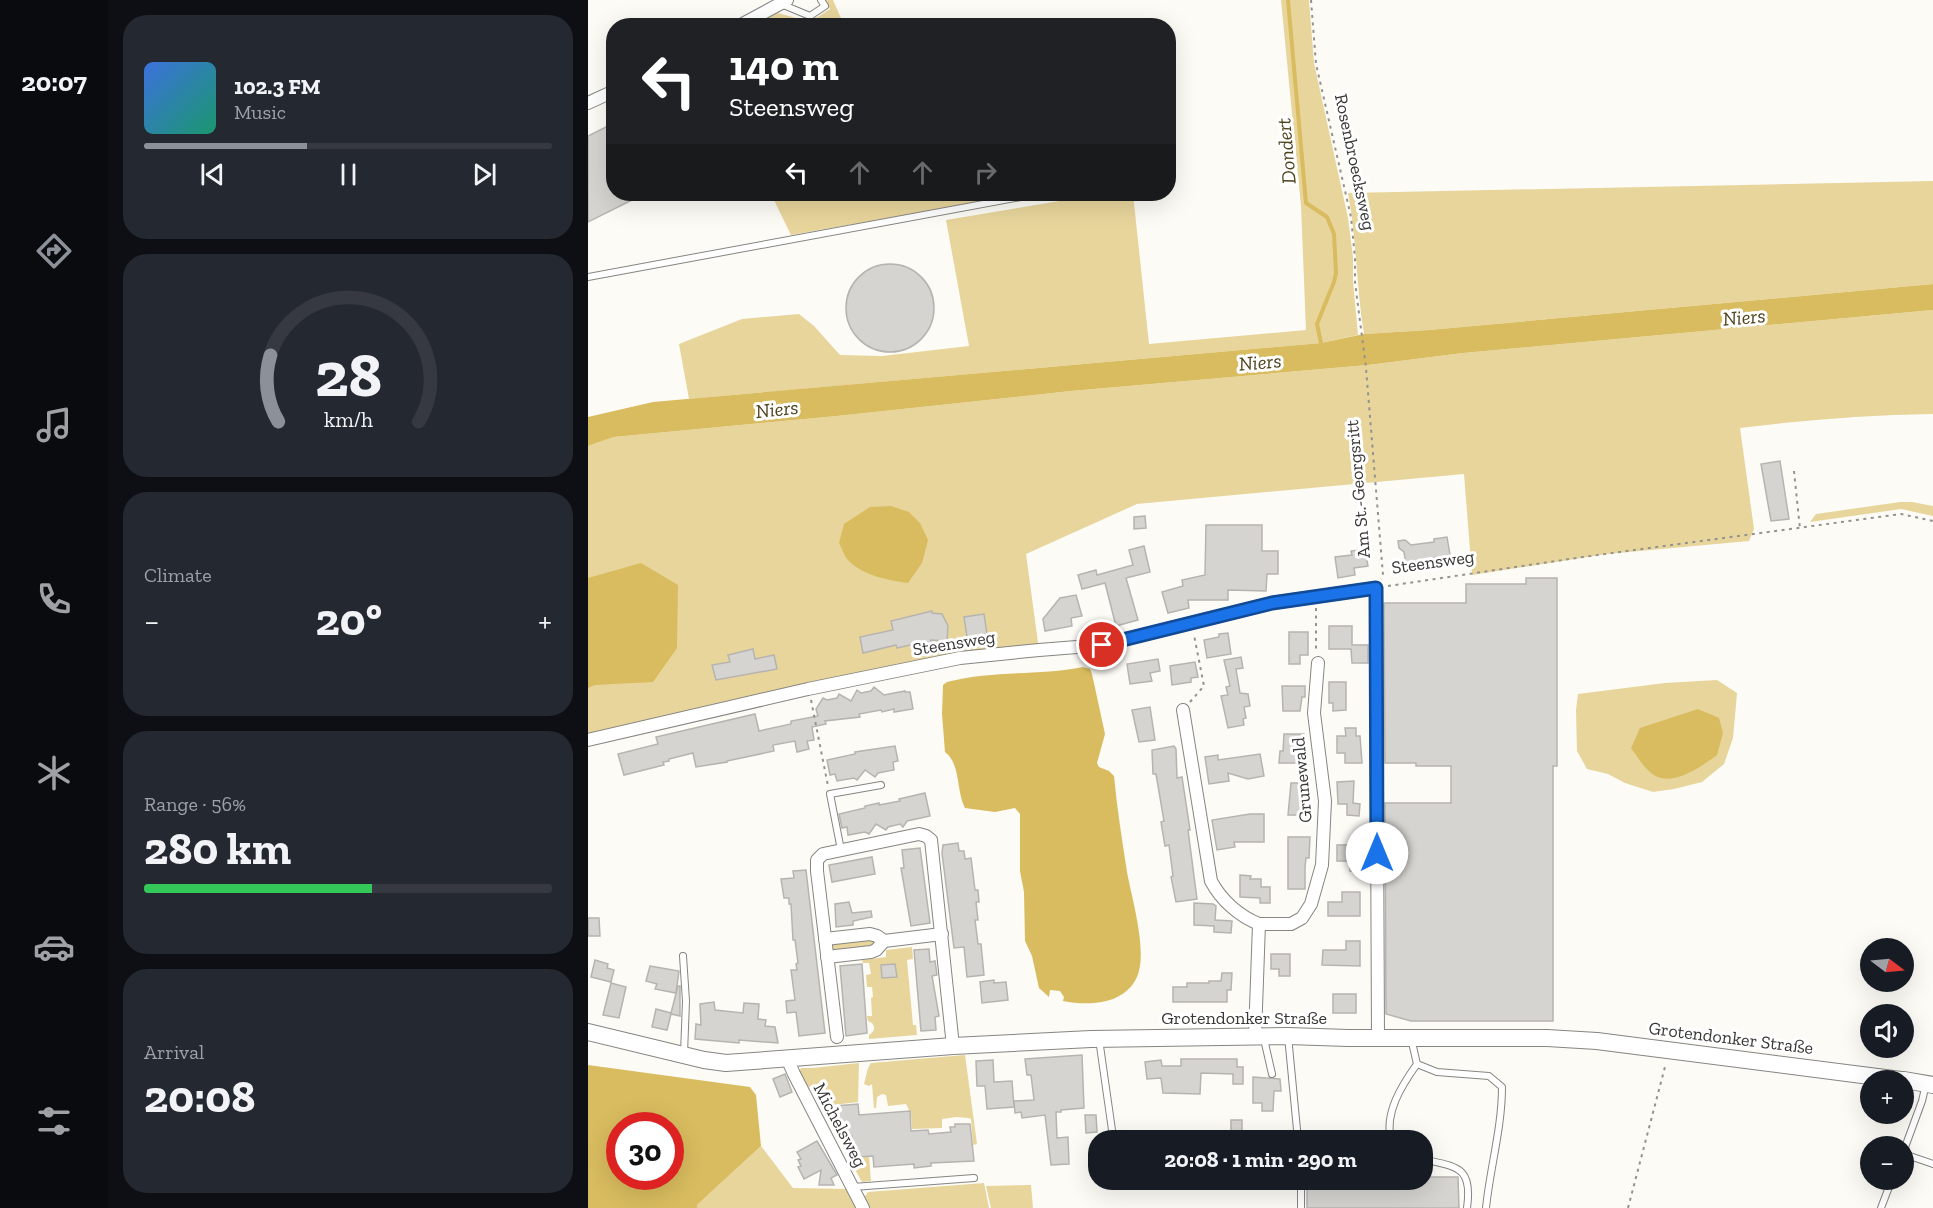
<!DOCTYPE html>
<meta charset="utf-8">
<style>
:root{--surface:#171b24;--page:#242831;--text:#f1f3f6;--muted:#9ea1a6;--line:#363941;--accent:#8c9099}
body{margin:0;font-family:"Zilla Slab",serif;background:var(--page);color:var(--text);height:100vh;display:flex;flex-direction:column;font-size:22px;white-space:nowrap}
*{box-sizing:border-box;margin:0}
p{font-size:20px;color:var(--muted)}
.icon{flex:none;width:33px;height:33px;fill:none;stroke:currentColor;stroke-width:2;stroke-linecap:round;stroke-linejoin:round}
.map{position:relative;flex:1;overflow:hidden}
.drawer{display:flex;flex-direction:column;gap:15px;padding:15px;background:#0d0f14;width:480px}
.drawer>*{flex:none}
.guide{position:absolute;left:18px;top:18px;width:570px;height:183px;border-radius:24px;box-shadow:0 6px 24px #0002;background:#202124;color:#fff;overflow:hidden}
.needle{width:39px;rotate:106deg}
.fabs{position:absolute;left:1272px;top:938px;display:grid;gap:12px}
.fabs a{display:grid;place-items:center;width:54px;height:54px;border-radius:50%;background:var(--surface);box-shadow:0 6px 24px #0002;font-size:30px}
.speed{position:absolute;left:18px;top:1112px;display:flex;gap:12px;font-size:30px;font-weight:700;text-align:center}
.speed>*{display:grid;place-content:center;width:78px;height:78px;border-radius:50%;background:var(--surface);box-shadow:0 6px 24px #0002;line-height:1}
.speed .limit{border:9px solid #d22;background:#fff;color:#111}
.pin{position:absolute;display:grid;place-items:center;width:51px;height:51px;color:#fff;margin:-26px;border:3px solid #fff;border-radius:50%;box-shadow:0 2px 6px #0007}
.me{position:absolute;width:66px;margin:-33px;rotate:0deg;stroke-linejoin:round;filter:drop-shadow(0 0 4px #0008)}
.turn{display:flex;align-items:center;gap:21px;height:126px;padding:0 24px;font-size:27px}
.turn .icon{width:78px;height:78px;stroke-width:2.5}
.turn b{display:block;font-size:42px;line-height:51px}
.lanes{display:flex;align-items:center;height:57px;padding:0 24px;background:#0003;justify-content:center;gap:30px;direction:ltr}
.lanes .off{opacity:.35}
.big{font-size:45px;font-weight:700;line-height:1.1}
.drawer .card{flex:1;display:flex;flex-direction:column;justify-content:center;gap:9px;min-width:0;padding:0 21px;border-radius:24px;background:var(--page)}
.drawer .dial{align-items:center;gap:0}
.dial svg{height:156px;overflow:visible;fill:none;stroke:var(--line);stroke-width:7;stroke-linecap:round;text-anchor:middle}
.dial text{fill:var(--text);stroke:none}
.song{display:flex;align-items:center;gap:18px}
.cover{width:72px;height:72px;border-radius:9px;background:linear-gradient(135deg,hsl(220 70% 55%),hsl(160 70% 35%))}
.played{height:6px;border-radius:3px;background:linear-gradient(90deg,var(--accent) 40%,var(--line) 40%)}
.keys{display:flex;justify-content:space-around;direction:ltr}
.heat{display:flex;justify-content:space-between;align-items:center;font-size:33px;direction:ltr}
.charge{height:9px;border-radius:4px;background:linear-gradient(90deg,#34c759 56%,var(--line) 0)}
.trip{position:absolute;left:500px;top:1130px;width:345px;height:60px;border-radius:24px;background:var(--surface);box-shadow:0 6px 24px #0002;font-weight:700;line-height:60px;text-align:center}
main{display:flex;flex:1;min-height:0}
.menu{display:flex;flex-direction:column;width:108px;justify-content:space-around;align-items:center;background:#090b0e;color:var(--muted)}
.menu .icon{width:42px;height:42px}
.menu .current{color:var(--accent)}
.menu b{font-size:27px;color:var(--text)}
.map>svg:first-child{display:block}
.green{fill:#e8d59c}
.water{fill:#d9bc5f;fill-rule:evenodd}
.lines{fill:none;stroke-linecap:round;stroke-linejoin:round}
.stream{stroke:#d9bc5f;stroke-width:4}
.building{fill:#d6d4d0;stroke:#b6b4b0;stroke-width:1.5}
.lane-casing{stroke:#868581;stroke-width:8}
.street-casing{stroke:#868581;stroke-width:14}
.secondary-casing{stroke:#868581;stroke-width:18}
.path{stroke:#93928f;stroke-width:2;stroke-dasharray:3 4.5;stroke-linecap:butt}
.lane{stroke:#fff;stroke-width:6}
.street{stroke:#fff;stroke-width:12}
.secondary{stroke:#fff;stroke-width:16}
.route-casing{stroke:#114b97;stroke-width:15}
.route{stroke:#1a73e8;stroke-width:10}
.labels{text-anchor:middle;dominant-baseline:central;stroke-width:6;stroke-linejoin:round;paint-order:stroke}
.street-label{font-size:18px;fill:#393837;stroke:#fff}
.water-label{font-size:20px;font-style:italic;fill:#4f431c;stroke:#fff}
</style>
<main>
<nav class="menu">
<b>20:07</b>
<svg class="icon current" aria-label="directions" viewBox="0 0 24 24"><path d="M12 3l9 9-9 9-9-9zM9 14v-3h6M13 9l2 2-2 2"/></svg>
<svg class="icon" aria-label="music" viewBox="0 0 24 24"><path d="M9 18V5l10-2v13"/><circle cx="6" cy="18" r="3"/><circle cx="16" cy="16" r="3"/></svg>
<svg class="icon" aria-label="phone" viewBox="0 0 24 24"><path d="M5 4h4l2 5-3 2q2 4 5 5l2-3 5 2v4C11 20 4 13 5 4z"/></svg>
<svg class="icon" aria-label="climate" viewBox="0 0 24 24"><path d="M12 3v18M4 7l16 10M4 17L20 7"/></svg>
<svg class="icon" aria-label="car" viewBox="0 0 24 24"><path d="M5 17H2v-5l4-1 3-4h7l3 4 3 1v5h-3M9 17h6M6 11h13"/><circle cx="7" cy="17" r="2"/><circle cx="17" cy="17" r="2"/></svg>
<svg class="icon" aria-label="filters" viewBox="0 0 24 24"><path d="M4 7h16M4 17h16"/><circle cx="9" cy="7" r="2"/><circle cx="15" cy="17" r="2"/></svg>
</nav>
<section class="drawer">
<div class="card">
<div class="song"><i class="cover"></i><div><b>102.3 FM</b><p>Music</p></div></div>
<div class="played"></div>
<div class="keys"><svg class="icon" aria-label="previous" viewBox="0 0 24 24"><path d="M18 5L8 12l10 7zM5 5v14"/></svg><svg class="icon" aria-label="pause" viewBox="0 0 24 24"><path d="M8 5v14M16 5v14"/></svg><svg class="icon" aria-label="next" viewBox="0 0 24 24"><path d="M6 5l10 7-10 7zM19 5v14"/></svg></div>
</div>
<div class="card dial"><svg viewBox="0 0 100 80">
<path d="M14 69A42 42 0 1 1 86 69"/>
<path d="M14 69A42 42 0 0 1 10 35" stroke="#8c9099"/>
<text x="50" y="56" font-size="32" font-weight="700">28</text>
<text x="50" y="72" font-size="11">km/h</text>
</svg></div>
<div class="card"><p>Climate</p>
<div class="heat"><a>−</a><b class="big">20°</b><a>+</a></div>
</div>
<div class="card"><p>Range · 56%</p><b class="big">280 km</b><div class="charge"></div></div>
<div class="card"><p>Arrival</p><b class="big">20:08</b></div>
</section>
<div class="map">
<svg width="1345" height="1208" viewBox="0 0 1345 1208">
<rect width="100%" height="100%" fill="#fcfbf6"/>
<!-- green -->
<g class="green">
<path d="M238 0H245L256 25 162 26 190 13 222 22 242 9Z"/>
<path d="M693 0H721L726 63 760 218 765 257V281L770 335 733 343 101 399 91 344 154 319 211 314 226 326 252 355 294 356 381 346 358 220 514 194H545L561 344 718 330 713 206Z"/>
<path d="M1345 181V284L841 330 776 334C768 287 769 240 760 193Z"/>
<path d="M183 194H435L203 235Z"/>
<path d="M1345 310V414C1280 415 1216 420 1152 428L1166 529 1161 541 1019 554 884 575 876 474 549 504 438 554 451 650 372 658 0 740V446L26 437 249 416 483 391 780 365 875 353Z"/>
<path d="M1312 502H1324L1345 506V516L1313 509 1222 522 1228 514Z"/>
<path d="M1129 680 1149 693 1145 738 1136 764 1114 782 1086 789 1065 792 1037 783 1020 774 999 769 989 751 988 710 990 694 1077 683Z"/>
<path d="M281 938 287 942 285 946 245 951 244 944Z"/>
<path d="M324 947 325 959 319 960 325 1025H328L329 1035 281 1039V1035C286 1032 288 1028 284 1023L280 1021 279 1016H284L283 998 285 997 284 987H279L278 975 283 974 281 963H275L274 960 298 957V950Z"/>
<path d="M377 1055 389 1144 385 1145 383 1119 381 1118 368 1117 354 1119V1128L324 1129 323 1114 318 1104 300 1106 298 1095 294 1094 289 1097 288 1108H286L284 1084 281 1086 276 1084 280 1068 283 1063Z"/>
<path d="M271 1063 270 1102 246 1105 245 1123 227 1085 221 1087 218 1085 211 1072 213 1068H225Z"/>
<path d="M173 1146 205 1188 262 1189 268 1198 277 1196 280 1192 396 1183 401 1208H109V1205Z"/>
<path d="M281 1156 283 1181 274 1182 261 1159Z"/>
<path d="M443 1185 445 1208H403L398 1186Z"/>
</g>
<!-- water -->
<g class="water">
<path d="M1345 284V310L875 353 780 365 483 391 249 416 26 437 0 446V417L65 402 733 343 776 334 841 330Z"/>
<path d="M303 506 321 512 332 523 340 540 334 563 320 583C300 580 275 576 260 560 256 556 254 548 251 543L256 524 282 507Z"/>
<path d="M53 563 90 585 89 648 65 682 7 685 0 688V578Z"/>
<path d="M495 667 502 669 504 674 517 734 509 763 511 767 521 771 526 776C529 808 534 840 539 872 544 899 560 952 549 977 536 1005 501 1006 475 1001L476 997 472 991 462 990 461 997 451 988 444 956 437 941 436 892 432 871V814L427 808 407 812 377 808C368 791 373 764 357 752L354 714 355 685 359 682C404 670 450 676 495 667Z"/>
<path d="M1110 709 1131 718 1135 733 1129 755C1113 767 1080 791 1061 771 1054 765 1049 756 1043 748L1052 728Z"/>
<path d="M0 1065 162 1087 168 1095 173 1146 109 1205V1208H0ZM32 1125H82V1176H32Z"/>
</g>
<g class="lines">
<!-- stream -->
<path class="stream" d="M700 0 718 203 739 217 746 234 748 273 746 282 729 324 734 348"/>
</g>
<!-- building -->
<g class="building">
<path d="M26 123V194H56L0 222V136Z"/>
<circle cx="302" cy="308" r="44"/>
<path d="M1192 461 1201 519 1183 521 1173 464Z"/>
<path d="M557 516 558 528 546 529V517Z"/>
<path d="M618 525H674V551H690V574H679L678 591 640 590V600H600L601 608 580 613 574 592 595 586 594 580 617 575Z"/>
<path d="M859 537 862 555 844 558V561H841L818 565 816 552 811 548 810 541 817 540 823 545 846 542V539Z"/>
<path d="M556 546 562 572 538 578 550 620 528 626 517 583 494 589 490 575 508 570 509 575 545 565 541 550Z"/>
<path d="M777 549 780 566 766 568 767 575 750 578 747 557 764 555 763 551Z"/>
<path d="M938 578H969V766H965V1021H823L798 1014 797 803H863V766H828V763H797L796 603H878V584H938Z"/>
<path d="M488 595 494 616 483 618 484 626 457 631 455 619 472 598Z"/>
<path d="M344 611V613L354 614 360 626 359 641 343 640V643L327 646 326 644 309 648 308 645 275 653 272 637 305 630 303 621Z"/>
<path d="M396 614 399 634 379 637 376 617Z"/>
<path d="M741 626H764V645H780V663H764L763 649H741Z"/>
<path d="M701 632H720V655H712V664H701Z"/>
<path d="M640 633 643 654 619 658 616 640 631 637V634Z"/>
<path d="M165 649 167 659 186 655 189 669 128 680 124 665 142 662 140 655Z"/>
<path d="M653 657 655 668 648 669 652 693 660 694 662 706 656 707 658 718 655 719 656 725 640 728 633 696 640 695 638 687 642 686 636 660Z"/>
<path d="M570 659 572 671 562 673 564 681 542 684 539 664Z"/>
<path d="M607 662 610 677 603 678V682L584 685 582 666Z"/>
<path d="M741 682H758V710L745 711V703H741Z"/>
<path d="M694 686H717V697H714L712 711H695Z"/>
<path d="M286 687 296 695 317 691V692H322L325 709 306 712V709L294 712 293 710 271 714 272 717 237 721 238 724 224 727 226 740 219 741 221 749 209 752 207 741 185 745 186 751 139 761V762L108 767 105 753 81 759V761L75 762 76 765 36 775 30 754 70 744 68 737 167 714 171 731 203 724V721L230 716 228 709 235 698 239 700 249 698 251 694 263 701 269 690 273 693 283 691Z"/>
<path d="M562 707 567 740 551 742 544 710Z"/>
<path d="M757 728H768V736H772L774 763H757V753H749V736H758Z"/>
<path d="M696 734H716L718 751H709L708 763H691L692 751H695Z"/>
<path d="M307 746 310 761 305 762 306 770 290 773 287 777 277 770 269 780 266 778 249 781 247 774 242 775 239 760 267 754V752Z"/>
<path d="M586 746 588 749 589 778 594 777 602 830H600L609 899 588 902 583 877 585 876 581 845 577 846 573 822 576 821 568 774H565L564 750Z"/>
<path d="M672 754 676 776 660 779 640 773 641 781 621 784 617 757 630 755V760Z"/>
<path d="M766 781 765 803 772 804 771 816 759 815V804H750L749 782Z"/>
<path d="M703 783H721V804H717V815H700Z"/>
<path d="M337 793 342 816 319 821 315 827 312 824 300 827 298 830 288 824 281 834 277 832 260 835 259 827 254 828 251 814 277 808V806L291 803V805L312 801 311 799Z"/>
<path d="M662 814H676V842H646L647 847 629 850 624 820Z"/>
<path d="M700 837H722L721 858H718L717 867V889H700Z"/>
<path d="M370 843 371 851H376L377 859 383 858 387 890H390L391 902H388L390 920H387L390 944H393L396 975 379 977 376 947 366 948 354 853 355 845Z"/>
<path d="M749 845H771V861H777L778 871H762V861H769H749Z"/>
<path d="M332 848 342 923 323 926 313 868H316L314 850Z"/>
<path d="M284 857 287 874 244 882 241 865Z"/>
<path d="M218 870 237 1033 211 1036 208 1012 199 1013 198 1001 207 1000 203 970H209L208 964 210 963 207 940H205L203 904H201V898H196L193 879 206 878 205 871Z"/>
<path d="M652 875 663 876 662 879H673V887H682V903H672V898L652 897Z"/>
<path d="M754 892H772V916H740V902H754Z"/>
<path d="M261 902 264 913 283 911 284 917 265 921V925L248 927 247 904Z"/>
<path d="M606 903 625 904 628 906 627 920 644 921 643 933 626 932V926L606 925Z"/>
<path d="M0 918H11L12 936H0Z"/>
<path d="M758 941H772V966L734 965 735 950H758Z"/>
<path d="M341 949 342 962 347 961 349 975 344 976 351 1016 347 1017 348 1030 333 1031 326 950Z"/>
<path d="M683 954H702V976H691V969H683Z"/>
<path d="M7 960 20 964 19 968 26 970 23 982 3 977Z"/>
<path d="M274 964 279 1033 258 1036 252 966Z"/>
<path d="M307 964 309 977 294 978 293 965Z"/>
<path d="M62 966 91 971 88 993 67 989 69 984 58 981Z"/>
<path d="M634 973H644L643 990H639V1002H585V987H599V983H621V981H633Z"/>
<path d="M406 980V983L418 982 420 1000 394 1003 392 982Z"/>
<path d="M23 983 38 987 31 1018 15 1015Z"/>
<path d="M90 986H92V1016L83 1014 79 1030 64 1027 68 1009 83 1013Z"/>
<rect x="745" y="994" width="23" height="19"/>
<path d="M126 1002 127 1010 155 1013 156 1003 171 1004 170 1019 178 1020 177 1026 187 1027 190 1043 151 1040V1043L107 1039 108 1024 113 1025 112 1004Z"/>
<path d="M494 1055 496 1108 473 1110V1112H468L469 1138 480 1137 481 1164 463 1165 457 1115 434 1118 433 1112 427 1113 426 1101 446 1100 443 1075H439L437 1059Z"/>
<path d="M593 1059H649V1067H655V1084H645V1074L613 1073 612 1094 575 1093 573 1078 559 1079 557 1062 573 1060 574 1066H593Z"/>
<path d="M405 1060 406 1082 424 1081 426 1107 399 1109 397 1086H389L388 1061Z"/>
<path d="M197 1074 204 1092 192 1097 185 1079Z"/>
<path d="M665 1077 692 1079 693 1091H686L685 1111H674V1103H665Z"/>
<path d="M270 1104 271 1115 322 1111 323 1131 340 1130 341 1134 363 1132 362 1127H367V1124H382L386 1161 343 1163V1166L326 1168V1164L286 1167 285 1156 269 1157V1152H265L264 1136H254L253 1131H249L247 1106Z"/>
<path d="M497 1115H508L509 1132 498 1133Z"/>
<path d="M643 1120H654V1132L643 1131Z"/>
<path d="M229 1141 249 1175 243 1178 246 1185H231L233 1170 216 1179 210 1167 213 1166 210 1160 213 1159 209 1152Z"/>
<path d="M834 1177H870L871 1208H719V1179H834Z"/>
</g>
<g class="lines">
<!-- lane casing -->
<g class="lane-casing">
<g id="lane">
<path d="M193 4 222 16 237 6 233 0"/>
<path d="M0 277 449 194"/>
<path d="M253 850 242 794 293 785"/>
<path d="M95 956 98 1001 96 1054"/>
<path d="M700 1036 710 1140"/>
<path d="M823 1038 829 1064 849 1072 901 1076 914 1087C914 1128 902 1168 898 1208"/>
<path d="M511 1039 525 1137"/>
<path d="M676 1039 684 1074"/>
<path d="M803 1140C796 1113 814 1085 829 1064"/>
<path d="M1316 1150 1334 1101 1338 1084"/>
<path d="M1316 1154 1345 1164"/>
<path d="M834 1159C869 1167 885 1166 879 1208"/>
<path d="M713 1179V1208"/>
<path d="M265 1187 386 1178"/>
<path d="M1293 1208 1304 1179"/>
</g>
</g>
<!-- street casing -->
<g class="street-casing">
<g id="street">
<path d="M151 26 199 0"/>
<path d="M0 103 26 91"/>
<path d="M595 710 623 881C633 900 651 916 671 924"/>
<path d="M0 740 220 689 372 658 451 650 514 645 684 603 788 588 790 1038"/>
<path d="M237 939 282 934 289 936 296 941 354 934"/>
<path d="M239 957 283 952 288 950 296 941"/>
<path d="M667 1036 671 924H703L714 918 723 904 734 865 737 801 726 713 730 663"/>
<path d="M249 1037 229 871V860L235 854 331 834 338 836 343 840 365 1046"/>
<path d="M199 1058 206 1074 275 1208"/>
</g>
</g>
<!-- secondary casing -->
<g class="secondary-casing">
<g id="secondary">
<path d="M0 1032 116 1060 138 1063 365 1046 503 1039 700 1036 760 1038H959L1009 1041 1313 1080"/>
<path d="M1316 1080 1345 1085"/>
</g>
</g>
<!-- path -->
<g class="path">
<path d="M723 0 728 64 763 217 767 258V282L778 368 795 575 793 579"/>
<path d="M1206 471 1212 529"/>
<path d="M800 586 995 557 1313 514 1345 521"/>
<path d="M728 608V650"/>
<path d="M223 700 240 786"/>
<path d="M602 702 616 686 606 635"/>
<path d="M1040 1208 1078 1063"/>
</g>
<!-- lane -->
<use href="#lane" class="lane"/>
<!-- street -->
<use href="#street" class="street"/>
<!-- secondary -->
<use href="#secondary" class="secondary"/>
</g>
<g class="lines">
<!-- route casing -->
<g class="route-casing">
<path id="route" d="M514 645 684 603 788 588 789 853"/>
</g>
<!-- route -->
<use href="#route" class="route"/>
</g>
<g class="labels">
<!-- street labels -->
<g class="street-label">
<text transform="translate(767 162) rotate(78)">Rosenbroecksweg</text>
<text transform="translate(770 489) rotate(-95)">Am St.-Georgsritt</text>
<text transform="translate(845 562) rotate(-8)">Steensweg</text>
<text transform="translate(366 643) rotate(-9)">Steensweg</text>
<text transform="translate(714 780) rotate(-95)">Grunewald</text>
<text x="656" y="1018">Grotendonker Straße</text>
<text transform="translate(1143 1038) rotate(7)">Grotendonker Straße</text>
<text transform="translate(252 1125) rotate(62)">Michelsweg</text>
</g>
<!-- water labels -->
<g class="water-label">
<text transform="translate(698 151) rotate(-95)">Dondert</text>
<text transform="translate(1156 317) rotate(-5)">Niers</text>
<text transform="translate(672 362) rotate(-5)">Niers</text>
<text transform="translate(189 409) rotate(-6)">Niers</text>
</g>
</g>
</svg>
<div class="fabs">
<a><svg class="needle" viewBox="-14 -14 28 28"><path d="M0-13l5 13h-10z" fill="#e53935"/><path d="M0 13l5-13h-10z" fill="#9ea1a6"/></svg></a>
<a><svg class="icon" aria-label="sound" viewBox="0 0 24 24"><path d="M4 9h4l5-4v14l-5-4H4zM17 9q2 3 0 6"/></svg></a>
<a>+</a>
<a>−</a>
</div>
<div class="speed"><div class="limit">30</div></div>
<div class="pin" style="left:514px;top:645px;background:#d93025"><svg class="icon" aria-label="arrive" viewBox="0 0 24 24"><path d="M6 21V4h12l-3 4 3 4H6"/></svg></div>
<svg class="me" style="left:789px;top:853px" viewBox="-20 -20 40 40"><circle r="19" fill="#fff"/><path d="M0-13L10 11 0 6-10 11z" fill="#1a73e8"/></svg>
<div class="trip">20:08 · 1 min · 290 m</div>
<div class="guide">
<div class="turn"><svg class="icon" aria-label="left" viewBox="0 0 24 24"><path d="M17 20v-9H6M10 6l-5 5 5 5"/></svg><div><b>140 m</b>Steensweg</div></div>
<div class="lanes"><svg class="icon" aria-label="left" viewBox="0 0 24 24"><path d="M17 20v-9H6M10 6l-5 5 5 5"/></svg><svg class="icon off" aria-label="ahead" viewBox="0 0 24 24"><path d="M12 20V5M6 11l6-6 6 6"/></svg><svg class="icon off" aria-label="ahead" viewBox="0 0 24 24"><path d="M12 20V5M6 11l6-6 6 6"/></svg><svg class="icon off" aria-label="right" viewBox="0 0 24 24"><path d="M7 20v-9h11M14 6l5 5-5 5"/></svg></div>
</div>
</div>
</main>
